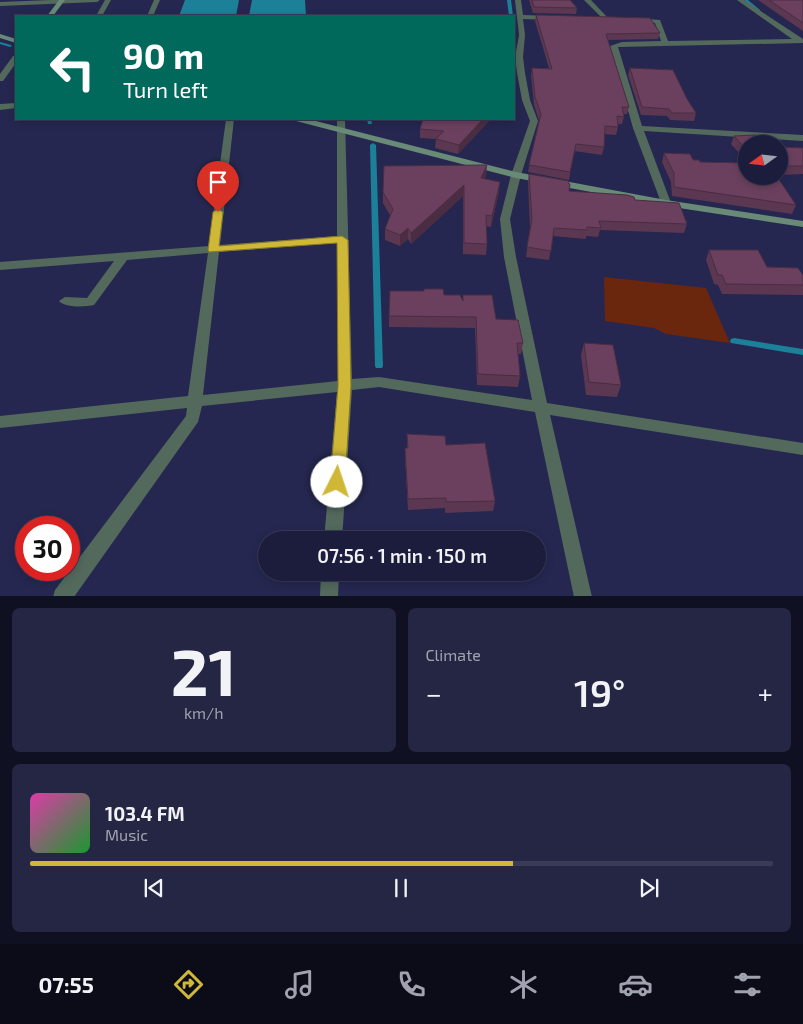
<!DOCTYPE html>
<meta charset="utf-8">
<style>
:root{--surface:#1c1d3c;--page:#252643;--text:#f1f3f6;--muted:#a0a2af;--line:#3a3b56;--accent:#cfb837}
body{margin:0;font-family:"Exo 2",sans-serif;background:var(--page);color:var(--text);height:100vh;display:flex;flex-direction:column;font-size:19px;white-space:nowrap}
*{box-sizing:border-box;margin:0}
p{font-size:16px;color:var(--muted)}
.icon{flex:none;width:28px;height:28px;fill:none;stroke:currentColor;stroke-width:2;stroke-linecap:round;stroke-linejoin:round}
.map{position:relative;height:596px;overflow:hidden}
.drawer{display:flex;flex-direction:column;gap:12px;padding:12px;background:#0f1021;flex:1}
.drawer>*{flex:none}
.guide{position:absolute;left:15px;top:15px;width:500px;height:105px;border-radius:0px;box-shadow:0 2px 8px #0003,0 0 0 1px var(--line);background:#00695c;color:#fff;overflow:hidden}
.needle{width:32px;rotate:255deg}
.buttons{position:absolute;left:738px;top:135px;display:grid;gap:10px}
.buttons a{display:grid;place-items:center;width:50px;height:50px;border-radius:50%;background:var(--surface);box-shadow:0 2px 8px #0003,0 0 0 1px var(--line);font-size:25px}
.speed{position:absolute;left:15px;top:516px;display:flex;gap:10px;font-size:25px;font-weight:700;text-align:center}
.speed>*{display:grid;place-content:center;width:65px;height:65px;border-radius:50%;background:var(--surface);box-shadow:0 2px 8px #0003,0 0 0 1px var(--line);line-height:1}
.speed .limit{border:8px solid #d22;background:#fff;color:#111}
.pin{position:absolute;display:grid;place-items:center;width:42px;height:42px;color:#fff;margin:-51px -21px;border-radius:50% 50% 50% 0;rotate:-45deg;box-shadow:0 0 5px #0007}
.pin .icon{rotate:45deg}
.me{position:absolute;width:55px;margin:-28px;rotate:4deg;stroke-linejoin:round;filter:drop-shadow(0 0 4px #0008)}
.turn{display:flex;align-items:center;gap:18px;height:105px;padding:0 25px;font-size:22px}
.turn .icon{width:65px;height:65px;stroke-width:2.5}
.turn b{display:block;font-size:35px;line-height:42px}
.big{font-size:38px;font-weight:600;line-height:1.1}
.drawer .tile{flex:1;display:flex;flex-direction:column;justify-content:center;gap:8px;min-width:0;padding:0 18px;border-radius:8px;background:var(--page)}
.drawer .dial{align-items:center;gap:0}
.dial b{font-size:65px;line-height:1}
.song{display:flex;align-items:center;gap:15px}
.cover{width:60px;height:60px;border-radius:8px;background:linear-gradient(135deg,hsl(320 70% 55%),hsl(130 70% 35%))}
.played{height:5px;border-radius:2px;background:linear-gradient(90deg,var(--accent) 65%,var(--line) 65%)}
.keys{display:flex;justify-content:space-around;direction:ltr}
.heat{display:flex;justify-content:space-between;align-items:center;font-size:28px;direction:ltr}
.drawer .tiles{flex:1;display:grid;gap:12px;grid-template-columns:1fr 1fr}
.tile:last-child{grid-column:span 2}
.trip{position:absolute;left:258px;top:531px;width:288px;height:50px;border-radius:25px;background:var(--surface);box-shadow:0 2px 8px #0003,0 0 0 1px var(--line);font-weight:600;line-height:50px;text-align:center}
.menu{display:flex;height:80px;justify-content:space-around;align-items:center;background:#0b0c18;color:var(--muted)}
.menu .icon{width:35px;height:35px}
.menu .on{color:var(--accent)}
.menu b{font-size:22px;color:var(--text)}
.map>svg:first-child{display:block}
.green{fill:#6b260e}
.water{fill:#1b8098}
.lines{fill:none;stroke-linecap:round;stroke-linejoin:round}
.stream{fill:#1b8098;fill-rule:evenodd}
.street{fill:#53695c;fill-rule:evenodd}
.secondary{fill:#688a76;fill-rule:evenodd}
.wall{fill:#5b3751}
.shaded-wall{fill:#4a2d42}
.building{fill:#6a405e;stroke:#4a2d42}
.route{fill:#cfb837;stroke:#877824}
</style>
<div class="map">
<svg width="803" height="597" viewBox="0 0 803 597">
<rect width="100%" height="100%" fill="#252750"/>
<!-- green -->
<path class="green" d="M604 277 706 288 730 343 666 334 654 328 605 321Z"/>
<!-- water -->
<g class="water">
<path d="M185 0H239L236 16H179Z"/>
<path d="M252 0H305L306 16H249Z"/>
</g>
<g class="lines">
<!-- stream -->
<g class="stream">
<path d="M507 0H511L513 16H509Z"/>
<path d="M744 0H748L760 10V12H758Z"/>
<path d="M0 42 11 45 12 46 10 47 0 44Z"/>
<path d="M367 119H371L372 124H368Z"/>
<path d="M373 143 376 145 383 366 382 368H376L375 366 370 145Z"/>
<path d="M734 338 803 349V355L731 343 730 341 731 339Z"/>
</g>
<!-- street -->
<g class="street">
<path d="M51 0H100L97 2 0 6V2Z"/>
<path d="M105 0H111L102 16H96Z"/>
<path d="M154 0H160L153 16H147Z"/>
<path d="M515 0H521L523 15 553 16 556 18 553 20 523 19 525 35 523 57 525 73 530 100 538 121 521 175 510 219 516 257 547 403 803 443V455L550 415 592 597H574L535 412 379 387 352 390 342 540H324L337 392 202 406 198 422 74 597H53L55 590 186 416 187 408 0 428V416L188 396 208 253 127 260 94 305C86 307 65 308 59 301L65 297 87 298 114 261 0 270V262L209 246 226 119H234L220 245 337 236V119H345L352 379 379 377 532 400 504 257 500 219 511 175 530 121 522 100 517 73 515 57 519 35ZM337 243 338 381 203 395 219 252Z"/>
<path d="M584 0H591L608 18V20H604Z"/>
<path d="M737 0H744L803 39V43L618 47 642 126 803 135V141L644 131 671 203 670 205H662L633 128 610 46 622 42 661 41 655 23 633 21V19L635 18 660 20 668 41 792 39Z"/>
<path d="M13 56H16V63L3 81H0V74Z"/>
<path d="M0 104 16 103V108L0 110Z"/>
<path d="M321 572H339L338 597H320Z"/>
</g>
<!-- secondary -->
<g class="secondary">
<path d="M59 0H65L53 16H47Z"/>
<path d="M0 34 16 39V43L0 38Z"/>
<path d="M295 119H308L516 172 666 200 803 221V227L666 206 516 178 296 121Z"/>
</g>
</g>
<!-- wall -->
<g class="wall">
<path d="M529 0H570L577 8 576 14 533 13Z"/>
<path d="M758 0H803V31Z"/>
<path d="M536 15 660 33 658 39 608 40 629 107 627 114H623L624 117 622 124H617L618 127 616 135 604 134V147L602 155 574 151 569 180 528 172 539 120 534 105 531 75 532 68H549L535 21Z"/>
<path d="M630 68 687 99 696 113 694 121 670 120 667 116 641 115 628 75Z"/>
<path d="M491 119 458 154 435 148 436 139 420 138V129Z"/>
<path d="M734 136 746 144V161L731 144Z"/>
<path d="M779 147 803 148V174L779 175Z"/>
<path d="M664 153 700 162 796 205 792 214 672 196 671 182 662 162Z"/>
<path d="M529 174 568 183 569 191 635 200 687 224 684 233 600 230 598 237 586 236V239L553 236 549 260 526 257 530 228 528 182Z"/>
<path d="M486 175 485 179 499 192 491 227 486 226 487 244 486 255 463 254V196L411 244 408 239 400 246 385 240V229L390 215 383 203V192Z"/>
<path d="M709 250 767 267 803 275V295L722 294 718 285 714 284 706 260Z"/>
<path d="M444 295 463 300 496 319 523 343 521 354H518L520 376 518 387 477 385 475 328 389 327V316Z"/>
<path d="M584 343 621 385 617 397 586 395 581 355Z"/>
<path d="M407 434 446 445 495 501 493 511 445 513V508L408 510 405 459V448H407Z"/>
</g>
<!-- shaded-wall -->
<g class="shaded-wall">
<path d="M483 119H491L458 154 459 145Z"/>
<path d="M487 165 486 175 481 189V178Z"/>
<path d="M500 182 499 192 491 227 492 216Z"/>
<path d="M464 185 463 196 411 244V233Z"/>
<path d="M408 228V239L400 246V235Z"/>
</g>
<!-- building -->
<g class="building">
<path d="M532 0H570L577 8 534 7Z"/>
<path d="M769 0H803V23Z"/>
<path d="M536 15 650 18 660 33 606 34 629 107H622L624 117 617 116 618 127 605 126 604 147 576 144 570 172 529 165 541 114 535 97 532 68 552 69Z"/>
<path d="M630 68 673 70 687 99 696 113H672L669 109 642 107Z"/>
<path d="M423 119H483L459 145 436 139 444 131 420 129Z"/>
<path d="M756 135 765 144H746V149L734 136Z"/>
<path d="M779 147 803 148V166H779Z"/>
<path d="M664 153 690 154 693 160H699L700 162 746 163V176H776L782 184 796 205 674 187V173Z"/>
<path d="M487 165 481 178 500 182 492 216 486 215 487 244 464 243V185L411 233 408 228 400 235 385 229 393 209 383 192 384 166Z"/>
<path d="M529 174 569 181 568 183 570 184 569 191 627 195 634 197 635 200 679 203 687 224 599 221 601 228 587 227V230L554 228 551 251 527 247 532 219Z"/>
<path d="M709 250H758L767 267 798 268 803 275V285L726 284 722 275H718Z"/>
<path d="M424 289H443L444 295H460L463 301V295H492L496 319 518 320 523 343H517L520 376 478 374 476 317 389 316 390 291H424Z"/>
<path d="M584 343 613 345 621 385 589 382Z"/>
<path d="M407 434 445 436 446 445 485 443 495 501 446 502V498L408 499 405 448H408Z"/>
</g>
<!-- route -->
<path class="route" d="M218 209 223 212 219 246 342 236 348 240 351 386 345 482 343 487 337 489 332 487 330 482 338 386 337 243 209 252 208 250 213 212Z"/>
</svg>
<div class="buttons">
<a><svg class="needle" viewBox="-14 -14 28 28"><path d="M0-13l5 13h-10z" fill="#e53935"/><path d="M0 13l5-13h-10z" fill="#a0a2af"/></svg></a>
</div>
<div class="speed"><div class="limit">30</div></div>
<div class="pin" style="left:218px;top:212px;background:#d93025"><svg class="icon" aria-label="arrive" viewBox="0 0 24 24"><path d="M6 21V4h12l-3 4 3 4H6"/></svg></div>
<svg class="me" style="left:337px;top:482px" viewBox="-20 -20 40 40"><circle r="19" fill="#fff"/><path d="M0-13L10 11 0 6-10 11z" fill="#cfb837"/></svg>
<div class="trip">07:56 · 1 min · 150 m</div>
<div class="guide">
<div class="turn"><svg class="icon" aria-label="left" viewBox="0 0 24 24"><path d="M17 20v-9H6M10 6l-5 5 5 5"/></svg><div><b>90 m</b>Turn left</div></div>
</div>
</div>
<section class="drawer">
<div class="tiles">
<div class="tile dial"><b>21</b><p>km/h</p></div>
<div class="tile"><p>Climate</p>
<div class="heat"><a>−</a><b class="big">19°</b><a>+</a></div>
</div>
<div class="tile">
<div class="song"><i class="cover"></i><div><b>103.4 FM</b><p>Music</p></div></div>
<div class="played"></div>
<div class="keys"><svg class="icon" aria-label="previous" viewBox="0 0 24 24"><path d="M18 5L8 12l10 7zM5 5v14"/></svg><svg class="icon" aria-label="pause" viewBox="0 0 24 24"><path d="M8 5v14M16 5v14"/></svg><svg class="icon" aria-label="next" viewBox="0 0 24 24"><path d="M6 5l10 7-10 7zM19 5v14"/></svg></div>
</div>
</div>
</section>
<nav class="menu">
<b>07:55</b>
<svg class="icon on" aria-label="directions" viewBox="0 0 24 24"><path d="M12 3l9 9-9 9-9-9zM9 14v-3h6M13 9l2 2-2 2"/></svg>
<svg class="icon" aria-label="music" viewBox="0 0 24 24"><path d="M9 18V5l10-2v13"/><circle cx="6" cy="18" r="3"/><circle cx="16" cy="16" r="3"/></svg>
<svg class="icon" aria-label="phone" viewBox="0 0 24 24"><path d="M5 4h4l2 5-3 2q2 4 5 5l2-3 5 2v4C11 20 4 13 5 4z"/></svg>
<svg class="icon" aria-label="climate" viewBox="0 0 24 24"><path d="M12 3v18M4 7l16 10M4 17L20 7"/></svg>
<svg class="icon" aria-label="car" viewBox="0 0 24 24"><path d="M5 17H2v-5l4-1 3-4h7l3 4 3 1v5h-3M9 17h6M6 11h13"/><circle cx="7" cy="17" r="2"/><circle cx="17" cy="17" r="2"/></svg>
<svg class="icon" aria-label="filters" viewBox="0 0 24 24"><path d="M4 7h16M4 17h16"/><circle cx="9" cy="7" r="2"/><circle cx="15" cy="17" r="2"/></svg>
</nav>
